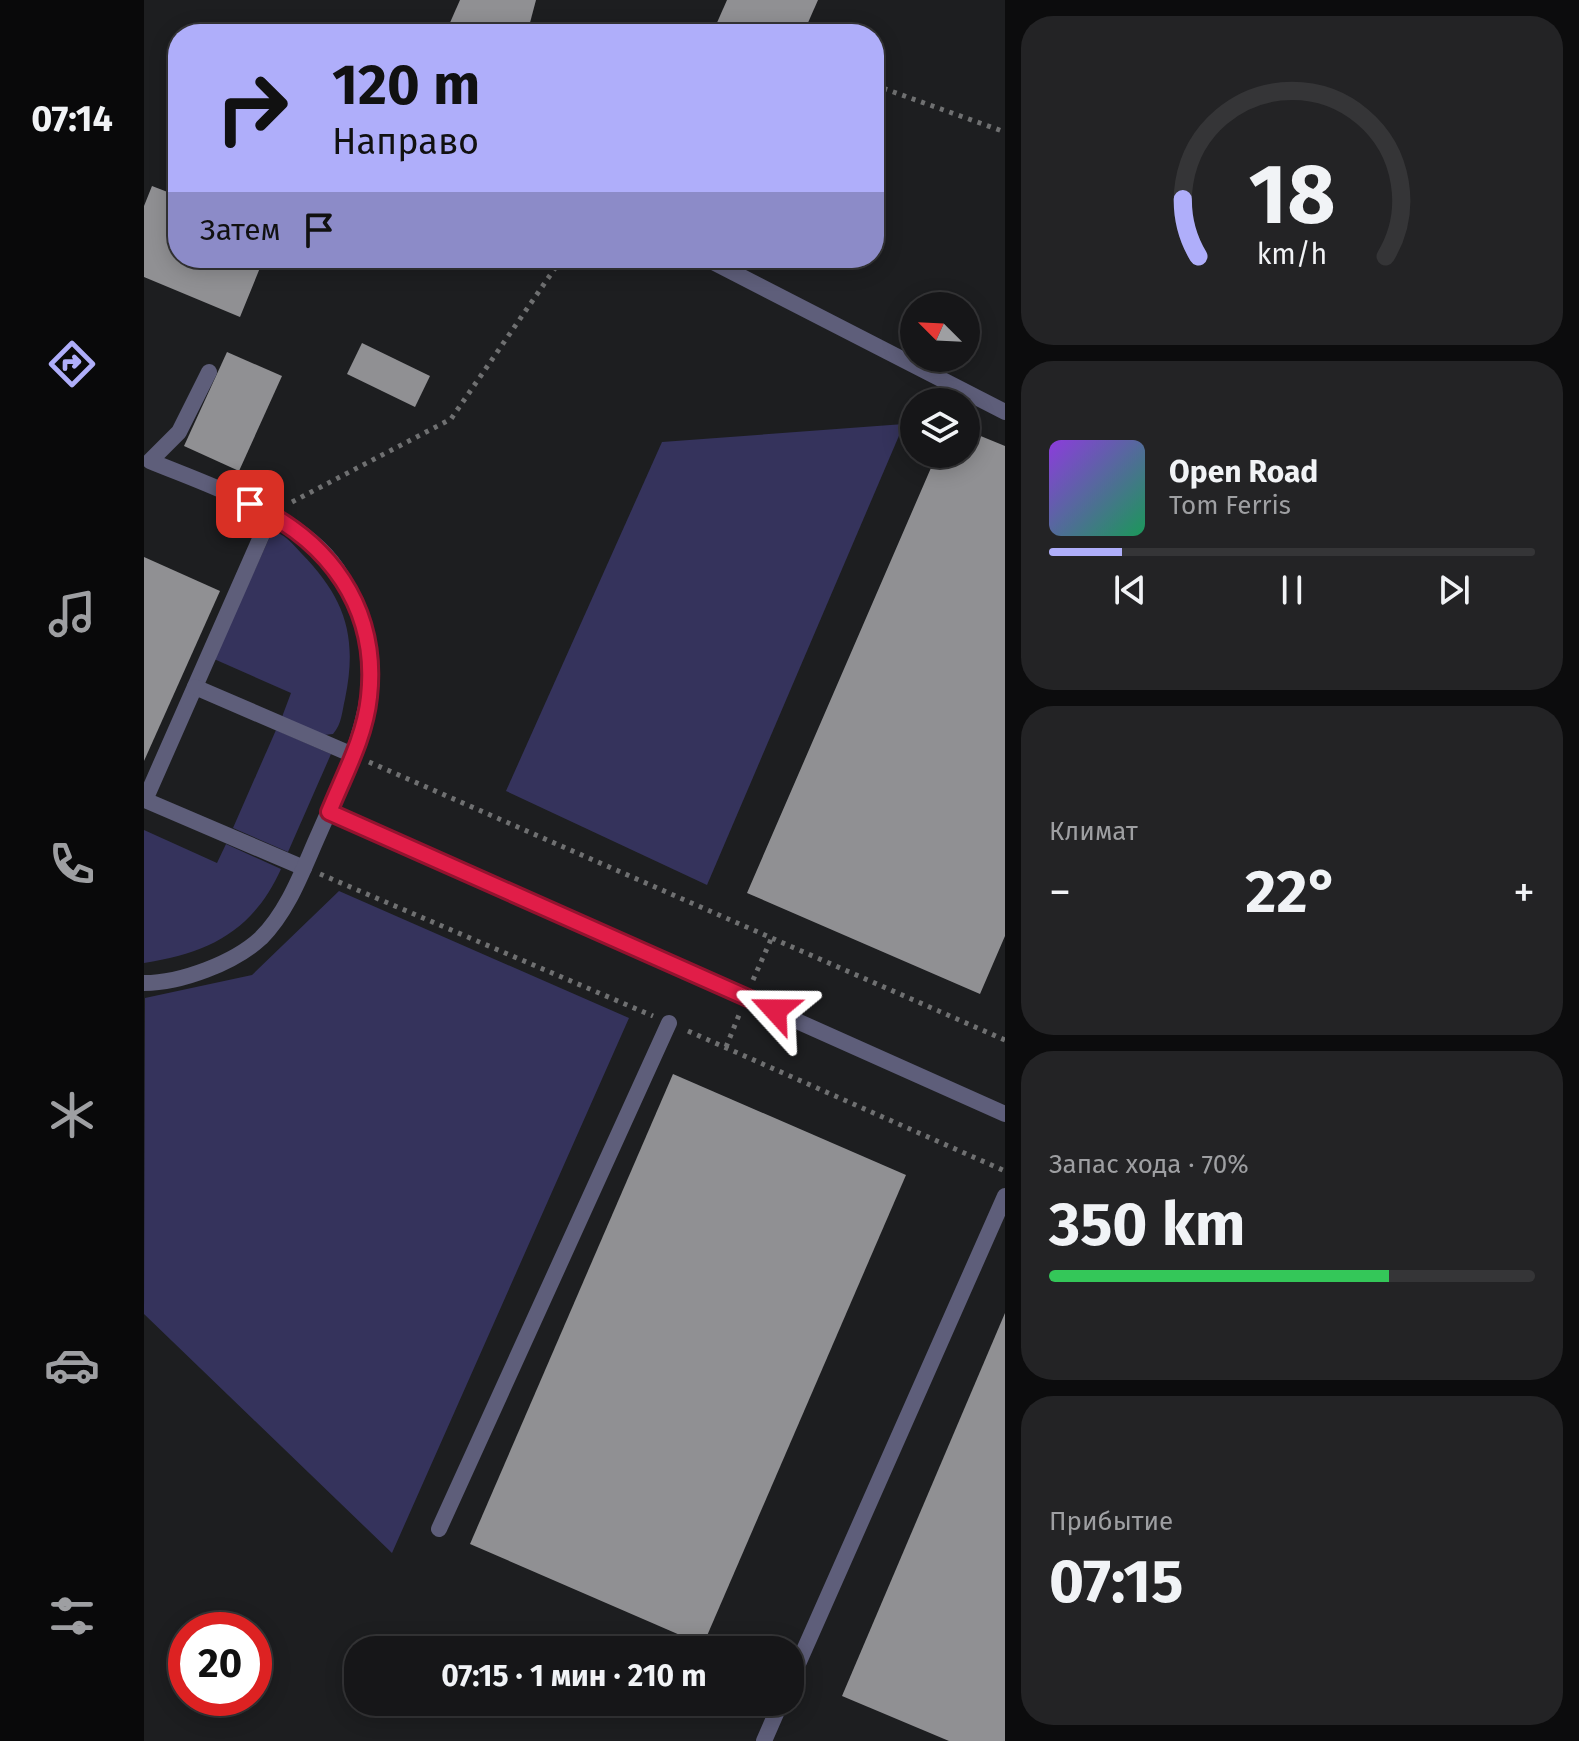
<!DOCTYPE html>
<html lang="ru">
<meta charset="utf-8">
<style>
:root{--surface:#161618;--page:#232325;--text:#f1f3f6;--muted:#9e9fa2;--line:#353537;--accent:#afaefa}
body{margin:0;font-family:"Fira Sans",sans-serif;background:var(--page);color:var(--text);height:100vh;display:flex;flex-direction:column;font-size:30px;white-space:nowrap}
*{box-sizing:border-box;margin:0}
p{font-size:26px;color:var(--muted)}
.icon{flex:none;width:44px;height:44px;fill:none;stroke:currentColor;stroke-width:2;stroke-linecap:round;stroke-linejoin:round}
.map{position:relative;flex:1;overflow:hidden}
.details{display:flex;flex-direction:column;gap:16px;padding:16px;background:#0c0c0d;width:574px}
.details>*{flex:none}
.top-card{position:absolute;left:24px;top:24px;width:716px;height:244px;border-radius:32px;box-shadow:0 4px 20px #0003,0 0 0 2px var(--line);background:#afaefa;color:#111;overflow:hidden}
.needle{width:52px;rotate:294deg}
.fabs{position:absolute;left:756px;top:292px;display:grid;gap:16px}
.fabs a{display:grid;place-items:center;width:80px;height:80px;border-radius:50%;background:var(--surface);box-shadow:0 4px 20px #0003,0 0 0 2px var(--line);font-size:40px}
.speed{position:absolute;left:24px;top:1612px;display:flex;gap:16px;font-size:40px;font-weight:700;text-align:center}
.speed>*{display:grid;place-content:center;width:104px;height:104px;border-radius:50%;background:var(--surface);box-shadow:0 4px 20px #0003,0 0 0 2px var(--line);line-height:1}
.speed .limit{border:12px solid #d22;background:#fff;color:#111}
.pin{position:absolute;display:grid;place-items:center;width:68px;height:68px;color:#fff;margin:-34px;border-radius:16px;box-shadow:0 4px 12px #0006}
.me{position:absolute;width:88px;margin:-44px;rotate:294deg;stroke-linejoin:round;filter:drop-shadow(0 0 6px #0008)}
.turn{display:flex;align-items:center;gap:28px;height:168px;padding:0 32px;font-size:36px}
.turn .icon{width:104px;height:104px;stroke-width:2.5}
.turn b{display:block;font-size:56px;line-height:68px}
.then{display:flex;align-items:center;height:76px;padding:0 32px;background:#0003;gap:16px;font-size:30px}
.big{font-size:60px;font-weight:700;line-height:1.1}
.details .widget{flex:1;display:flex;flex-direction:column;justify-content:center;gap:12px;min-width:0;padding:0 28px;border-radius:32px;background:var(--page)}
.details .dial{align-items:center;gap:0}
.dial svg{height:208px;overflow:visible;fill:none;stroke:var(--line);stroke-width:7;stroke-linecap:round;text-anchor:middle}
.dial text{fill:var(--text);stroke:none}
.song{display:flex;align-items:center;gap:24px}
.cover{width:96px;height:96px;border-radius:12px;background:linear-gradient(135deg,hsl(270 70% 55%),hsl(150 70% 35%))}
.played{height:8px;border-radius:4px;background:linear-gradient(90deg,var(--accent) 15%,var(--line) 15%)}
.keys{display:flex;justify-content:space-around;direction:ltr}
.heat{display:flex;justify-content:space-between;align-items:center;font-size:44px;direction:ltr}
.charge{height:12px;border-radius:6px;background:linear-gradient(90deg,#34c759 70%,var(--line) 0)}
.trip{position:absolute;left:200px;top:1636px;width:460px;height:80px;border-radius:32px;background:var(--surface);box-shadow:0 4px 20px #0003,0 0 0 2px var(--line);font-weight:700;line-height:80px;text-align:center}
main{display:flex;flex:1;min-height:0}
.dock{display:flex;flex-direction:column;width:144px;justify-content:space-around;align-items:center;background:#09090a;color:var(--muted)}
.dock .icon{width:56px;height:56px}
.dock .selected{color:var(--accent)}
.dock b{font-size:36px;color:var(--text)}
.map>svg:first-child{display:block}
.green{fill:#35335c}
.building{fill:#909093}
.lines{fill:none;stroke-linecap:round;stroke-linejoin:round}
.path{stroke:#6f7071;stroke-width:5;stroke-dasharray:4 6;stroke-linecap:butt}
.lane{stroke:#5e5e7a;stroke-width:16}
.route-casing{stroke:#92132f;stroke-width:20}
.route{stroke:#e11d48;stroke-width:14}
</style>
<main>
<nav class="dock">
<b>07:14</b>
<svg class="icon selected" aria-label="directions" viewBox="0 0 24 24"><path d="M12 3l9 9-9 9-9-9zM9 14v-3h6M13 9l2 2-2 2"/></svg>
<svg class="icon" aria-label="music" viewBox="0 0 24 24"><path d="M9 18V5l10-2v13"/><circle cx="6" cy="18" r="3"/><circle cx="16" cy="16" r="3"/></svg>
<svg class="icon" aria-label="phone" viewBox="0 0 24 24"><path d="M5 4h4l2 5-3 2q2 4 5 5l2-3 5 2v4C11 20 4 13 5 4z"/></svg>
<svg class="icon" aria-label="climate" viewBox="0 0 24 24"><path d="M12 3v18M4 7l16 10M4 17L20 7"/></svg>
<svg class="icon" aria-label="car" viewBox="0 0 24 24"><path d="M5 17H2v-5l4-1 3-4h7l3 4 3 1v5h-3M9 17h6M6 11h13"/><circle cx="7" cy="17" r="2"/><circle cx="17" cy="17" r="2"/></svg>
<svg class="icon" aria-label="filters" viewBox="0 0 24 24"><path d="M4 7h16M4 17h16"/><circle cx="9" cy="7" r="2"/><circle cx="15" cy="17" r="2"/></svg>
</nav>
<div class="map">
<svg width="861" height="1741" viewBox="0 0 861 1741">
<rect width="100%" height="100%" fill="#1d1e20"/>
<!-- green -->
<g class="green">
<path d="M760 424 563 885 362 791 518 442Z"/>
<path d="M128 532C139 532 149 544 157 553 201 598 214 636 201 699 198 711 198 724 189 734L180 735 138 717 147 693 70 659Z"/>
<path d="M132 730 187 754 144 852 89 828Z"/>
<path d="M0 830 73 863 82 844 137 869C109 931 65 953 0 963Z"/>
<path d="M195 891 485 1018 248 1553 0 1314 1 998 108 975Z"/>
</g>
<!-- building -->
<g class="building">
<path d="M316 0H392L383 34H301Z"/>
<path d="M583 0H674L659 34H568Z"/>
<path d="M8 186 34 196V258H120L96 317 0 277V206Z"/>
<path d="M218 343 286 376 271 407 203 374Z"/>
<path d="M83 352 138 376 95 471 40 446Z"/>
<path d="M822 430 861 446V936L836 994 603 893 793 454H822Z"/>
<path d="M0 557 76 591 0 761Z"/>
<path d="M529 1074 762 1175 559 1645 326 1544Z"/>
<path d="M861 1313V1741H805L698 1696Z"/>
</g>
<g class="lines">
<!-- path -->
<g class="path">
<path d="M730 85 861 132"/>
<path d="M148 502 307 419 418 258"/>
<path d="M225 762 861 1040"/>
<path d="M176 874 509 1016"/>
<path d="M609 980 628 937"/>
<path d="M544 1031 861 1171"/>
<path d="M582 1047 595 1015"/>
</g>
<!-- lane -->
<g class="lane">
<path d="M561 258 861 412"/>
<path d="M127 514 1 800 160 868"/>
<path d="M51 687 209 755"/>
<path d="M185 812 861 1114"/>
<path d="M0 983C37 983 90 963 117 938 144 911 158 872 173 838 214 744 257 666 193 569 157 515 64 485 6 461L35 432 65 372"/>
<path d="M295 1529 525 1023"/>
<path d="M646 1682 861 1196"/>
<path d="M620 1741 637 1702"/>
</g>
</g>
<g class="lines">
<!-- route casing -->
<g class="route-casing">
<path id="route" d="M106 504C184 540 235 607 225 697 221 737 200 775 185 812L631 1010"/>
</g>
<!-- route -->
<use href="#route" class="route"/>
</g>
</svg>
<div class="fabs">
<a><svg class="needle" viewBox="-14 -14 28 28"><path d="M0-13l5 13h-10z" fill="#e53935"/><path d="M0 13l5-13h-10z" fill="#9e9fa2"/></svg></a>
<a><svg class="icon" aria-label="layers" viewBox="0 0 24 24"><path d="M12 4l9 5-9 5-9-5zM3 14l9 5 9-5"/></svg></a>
</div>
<div class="speed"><div class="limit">20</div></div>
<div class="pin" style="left:106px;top:504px;background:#d93025"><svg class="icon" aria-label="arrive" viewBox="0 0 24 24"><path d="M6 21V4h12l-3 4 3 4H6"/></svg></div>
<svg class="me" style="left:631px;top:1010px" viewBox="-20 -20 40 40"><path d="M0-17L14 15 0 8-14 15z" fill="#e11d48" stroke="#fff" stroke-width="4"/></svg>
<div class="trip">07:15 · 1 мин · 210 m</div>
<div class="top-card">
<div class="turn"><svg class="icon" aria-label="right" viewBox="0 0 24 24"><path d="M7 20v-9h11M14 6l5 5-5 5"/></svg><div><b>120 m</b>Направо</div></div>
<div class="then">Затем<svg class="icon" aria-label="arrive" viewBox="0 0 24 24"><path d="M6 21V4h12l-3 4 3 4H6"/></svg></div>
</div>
</div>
<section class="details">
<div class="widget dial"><svg viewBox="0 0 100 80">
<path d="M14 69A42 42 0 1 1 86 69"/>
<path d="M14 69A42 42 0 0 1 8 47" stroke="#afaefa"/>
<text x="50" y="56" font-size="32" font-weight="700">18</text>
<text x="50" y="72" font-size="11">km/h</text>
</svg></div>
<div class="widget">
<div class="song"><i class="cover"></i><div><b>Open Road</b><p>Tom Ferris</p></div></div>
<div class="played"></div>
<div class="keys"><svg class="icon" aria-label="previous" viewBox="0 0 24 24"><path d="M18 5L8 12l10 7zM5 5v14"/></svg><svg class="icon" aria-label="pause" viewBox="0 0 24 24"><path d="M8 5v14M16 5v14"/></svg><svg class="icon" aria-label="next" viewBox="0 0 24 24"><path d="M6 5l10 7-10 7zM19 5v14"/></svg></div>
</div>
<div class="widget"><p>Климат</p>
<div class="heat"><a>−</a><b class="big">22°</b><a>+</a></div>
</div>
<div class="widget"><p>Запас хода · 70%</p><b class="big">350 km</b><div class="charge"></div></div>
<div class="widget"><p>Прибытие</p><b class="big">07:15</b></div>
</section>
</main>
